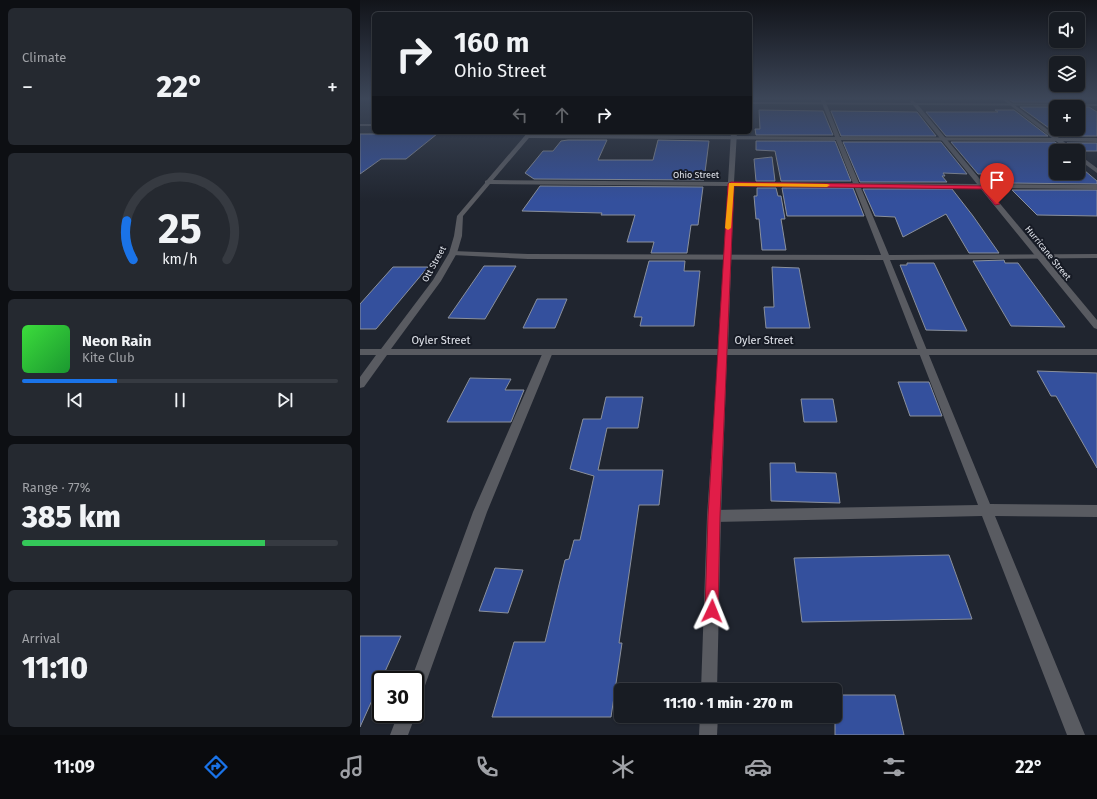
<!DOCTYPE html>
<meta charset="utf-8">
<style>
:root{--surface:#181c23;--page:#252930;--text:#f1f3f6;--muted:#9fa1a6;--line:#363a41;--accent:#1a73e8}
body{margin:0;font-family:"Fira Sans",sans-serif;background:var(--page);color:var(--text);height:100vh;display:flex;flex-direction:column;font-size:15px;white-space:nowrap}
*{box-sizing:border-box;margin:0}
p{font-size:13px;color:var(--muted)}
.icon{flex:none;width:22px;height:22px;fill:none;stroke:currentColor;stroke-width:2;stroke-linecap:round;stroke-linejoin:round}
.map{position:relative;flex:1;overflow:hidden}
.sheet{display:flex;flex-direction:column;gap:8px;padding:8px;background:#0d0f13;width:360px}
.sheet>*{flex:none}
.top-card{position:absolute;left:12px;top:12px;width:380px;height:122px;border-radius:6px;box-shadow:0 1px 3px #0004,0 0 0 1px var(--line);background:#181c23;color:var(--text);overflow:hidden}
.tools{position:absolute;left:689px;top:12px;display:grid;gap:8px}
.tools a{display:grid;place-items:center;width:36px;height:36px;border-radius:6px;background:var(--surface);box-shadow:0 1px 3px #0004,0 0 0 1px var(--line);font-size:20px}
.speed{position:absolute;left:12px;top:671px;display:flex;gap:8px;font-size:20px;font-weight:700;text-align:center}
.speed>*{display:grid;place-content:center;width:52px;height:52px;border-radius:50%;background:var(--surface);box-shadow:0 1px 3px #0004,0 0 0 1px var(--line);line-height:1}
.speed .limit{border:2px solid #111;border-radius:6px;background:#fff;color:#111}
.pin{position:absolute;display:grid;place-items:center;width:34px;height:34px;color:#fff;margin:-41px -17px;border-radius:50% 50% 50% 0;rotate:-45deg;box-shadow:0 0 4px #0007}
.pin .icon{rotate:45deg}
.me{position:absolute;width:44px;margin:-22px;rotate:2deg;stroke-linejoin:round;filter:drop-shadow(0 0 3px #0008)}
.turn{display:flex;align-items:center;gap:14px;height:84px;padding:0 16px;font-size:18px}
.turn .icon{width:52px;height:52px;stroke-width:2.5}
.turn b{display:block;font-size:28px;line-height:34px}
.lanes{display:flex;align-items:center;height:38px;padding:0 16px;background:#0003;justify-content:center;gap:20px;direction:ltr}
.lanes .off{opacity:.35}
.big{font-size:30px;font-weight:800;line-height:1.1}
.sheet .card{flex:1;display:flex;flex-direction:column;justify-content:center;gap:6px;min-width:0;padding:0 14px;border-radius:6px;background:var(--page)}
.sheet .dial{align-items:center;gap:0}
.dial svg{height:104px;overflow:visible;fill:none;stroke:var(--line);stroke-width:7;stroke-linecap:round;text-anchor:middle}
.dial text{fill:var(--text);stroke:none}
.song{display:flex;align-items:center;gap:12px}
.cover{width:48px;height:48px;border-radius:6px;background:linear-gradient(135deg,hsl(120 70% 55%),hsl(130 70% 35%))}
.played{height:4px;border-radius:2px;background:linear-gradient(90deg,var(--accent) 30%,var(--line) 30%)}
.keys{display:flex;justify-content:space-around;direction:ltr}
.heat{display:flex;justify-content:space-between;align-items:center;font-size:22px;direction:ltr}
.charge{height:6px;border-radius:3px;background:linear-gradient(90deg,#34c759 77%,var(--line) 0)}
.trip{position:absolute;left:254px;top:683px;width:228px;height:40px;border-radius:6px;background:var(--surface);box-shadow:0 1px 3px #0004,0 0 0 1px var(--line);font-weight:800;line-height:40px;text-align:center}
.dock{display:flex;height:64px;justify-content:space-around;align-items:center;background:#0a0b0e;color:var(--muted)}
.dock .icon{width:28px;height:28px}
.dock .active{color:var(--accent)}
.dock b{font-size:18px;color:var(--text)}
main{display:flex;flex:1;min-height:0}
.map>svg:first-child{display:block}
.building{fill:#34509d;stroke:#8a909c}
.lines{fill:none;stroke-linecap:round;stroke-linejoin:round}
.lane{fill:#595b61;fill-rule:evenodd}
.street{fill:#595b61;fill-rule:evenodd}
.route{fill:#e11d48;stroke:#92132f}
.slow{fill:#f59e0b}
.labels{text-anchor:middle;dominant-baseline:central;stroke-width:4;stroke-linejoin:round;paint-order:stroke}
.far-street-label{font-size:9px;fill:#e2e5ec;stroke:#171b25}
.street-label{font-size:11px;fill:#e2e5ec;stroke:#171b25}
</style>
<main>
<section class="sheet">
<div class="card"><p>Climate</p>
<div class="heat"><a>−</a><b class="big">22°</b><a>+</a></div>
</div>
<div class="card dial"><svg viewBox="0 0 100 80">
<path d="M14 69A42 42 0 1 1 86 69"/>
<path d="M14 69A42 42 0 0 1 9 39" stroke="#1a73e8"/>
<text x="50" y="56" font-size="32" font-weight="700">25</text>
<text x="50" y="72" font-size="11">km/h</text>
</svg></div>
<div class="card">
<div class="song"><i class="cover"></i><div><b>Neon Rain</b><p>Kite Club</p></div></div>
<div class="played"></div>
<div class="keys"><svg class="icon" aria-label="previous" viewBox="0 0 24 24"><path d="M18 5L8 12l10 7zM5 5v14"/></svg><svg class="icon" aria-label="pause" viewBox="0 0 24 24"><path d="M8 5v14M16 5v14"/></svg><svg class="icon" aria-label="next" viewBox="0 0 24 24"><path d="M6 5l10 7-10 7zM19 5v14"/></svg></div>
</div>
<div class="card"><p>Range · 77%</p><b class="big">385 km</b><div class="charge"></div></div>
<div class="card"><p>Arrival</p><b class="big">11:10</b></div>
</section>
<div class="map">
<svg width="737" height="735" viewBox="0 0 737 735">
<rect width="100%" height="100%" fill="#20252f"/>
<!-- building -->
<g class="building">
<path d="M647 98H713L721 102H653Z"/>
<path d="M660 107H696V129H718V107H729L737 112V136H700Z"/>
<path d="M399 110 463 111 473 135H396L395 129H400Z"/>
<path d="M635 110H654L688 136H586L566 112H638Z"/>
<path d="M471 111 557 112 576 136H481Z"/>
<path d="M0 134H77L46 159H21L0 174Z"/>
<path d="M208 140H247L238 160H293L298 140 349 141 344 180 174 179 165 173 183 151H193L201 141Z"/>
<path d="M396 141H475L491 181H421L415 151 396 150Z"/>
<path d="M483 142H581L607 174 583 173 585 176H582L587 182H500Z"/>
<path d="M591 142H695L706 151H696V173H718V165L737 181V184L646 183 639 174H618Z"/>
<path d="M707 143H737V151H716Z"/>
<path d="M412 157 415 181H396L394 159Z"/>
<path d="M180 186 343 187 338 225H331L327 253H291L294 242H267L275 215H241L242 213 162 211Z"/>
<path d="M397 188H416L418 196H421L425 219H421L426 250H402L399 219H396L394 196H397Z"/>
<path d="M422 188H493L504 216H427Z"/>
<path d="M503 189H592L613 216 639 253H609L586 214 543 237 535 217 515 216Z"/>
<path d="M652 190H737V216L677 215Z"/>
<path d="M644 260 645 263H658L705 327 651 326 613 261Z"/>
<path d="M289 261H325L324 271H340L334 326H280L282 317H274Z"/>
<path d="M547 263H574L607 331 566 330 540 265H547Z"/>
<path d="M124 266H156L125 319 88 318Z"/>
<path d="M33 267H68L16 329H0V304Z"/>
<path d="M412 267 439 268 450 328H406L404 307H414Z"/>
<path d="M177 299H207L195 328H163Z"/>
<path d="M677 371 737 373V468L696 396H691Z"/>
<path d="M110 378 151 379 145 390H164L151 422H87Z"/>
<path d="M538 382H569L582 416H550Z"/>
<path d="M246 397H283L278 428H247L238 470H303L299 505H279L259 643H262L251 717H132L154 642H185L205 560 209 559 214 540H220L234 476 210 469 223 419H241Z"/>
<path d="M441 399H473L477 422H444Z"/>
<path d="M410 463H435L436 472 476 473 480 503 411 501Z"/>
<path d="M589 555 612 619 442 622 434 558Z"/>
<path d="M135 568 163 570 148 613 119 611Z"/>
<path d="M0 636H41L0 727Z"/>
<path d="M475 695H535L544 735H475Z"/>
</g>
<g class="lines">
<!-- lane -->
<g class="lane">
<path d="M460 98H464L480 137 692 138 641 98H645L699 138H737V142L703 141 715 151H709L696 141 481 140 529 255 737 254V258L530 260 630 504 737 505V517L635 516 725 735H707L622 516 354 522 349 520 347 516 349 512 354 510 618 505 523 260 168 259 93 255 89 253 93 251 168 254 521 255 476 140 168 138 165 136 168 134 475 137Z"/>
<rect x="0" y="124" width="14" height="2"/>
<path d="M718 154 737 168V173L718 159Z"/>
<path d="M188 349 193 352 127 512 63 691 61 697 55 699V680H51L113 512 183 352Z"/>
<path d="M55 712 56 714 48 735H30L38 714H55Z"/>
</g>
<!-- street -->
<g class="street">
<path d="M552 100 556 103 737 104V106L558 105 624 184 737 185V189L627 188 737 320V329L734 328 620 188 374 186 368 349H737V355H367L361 516 357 690H341L347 516 358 355H27L4 387 0 388V377L16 355H0V349H21L73 280 89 253 94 236 97 216 125 183V181L127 180 168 132H174L133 180 368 182 371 132H377L374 182 617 184 553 105 390 104V102L551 103 550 101ZM130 184 368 186 358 349H31L81 281 97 253 102 236 103 216Z"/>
<path d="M340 716H358L357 735H339Z"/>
</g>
</g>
<!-- sky -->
<linearGradient id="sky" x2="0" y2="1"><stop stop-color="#12141a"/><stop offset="0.49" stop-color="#3c4658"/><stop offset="1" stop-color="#3c4658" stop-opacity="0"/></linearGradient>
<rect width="737" height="201" fill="url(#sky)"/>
<!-- route -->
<path class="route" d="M371 182 624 186 640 204 635 205 622 189 374 186 360 516 358 611 356 616 352 618 347 616 345 611 348 516 368 184Z"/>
<!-- slow -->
<path class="slow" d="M369 183 467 184 470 185 467 187 374 186 371 228 368 230 365 228Z"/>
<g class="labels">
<!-- far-street labels -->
<g class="far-street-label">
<text x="336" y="175">Ohio Street</text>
<text transform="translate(688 253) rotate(51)">Hurricane Street</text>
<text transform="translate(74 264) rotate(-61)">Ott Street</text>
</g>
<!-- street labels -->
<g class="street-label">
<text x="81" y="340">Oyler Street</text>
<text x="404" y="340">Oyler Street</text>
</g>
</g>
</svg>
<div class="tools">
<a><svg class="icon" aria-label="sound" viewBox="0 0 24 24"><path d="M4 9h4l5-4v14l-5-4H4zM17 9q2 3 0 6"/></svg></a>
<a><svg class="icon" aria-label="layers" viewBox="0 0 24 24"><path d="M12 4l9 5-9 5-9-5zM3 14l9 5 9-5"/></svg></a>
<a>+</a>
<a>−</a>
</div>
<div class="speed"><div class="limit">30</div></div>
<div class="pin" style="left:637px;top:204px;background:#d93025"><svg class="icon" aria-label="arrive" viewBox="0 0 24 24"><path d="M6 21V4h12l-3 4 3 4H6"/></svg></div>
<svg class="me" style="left:352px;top:611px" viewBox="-20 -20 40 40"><path d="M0-17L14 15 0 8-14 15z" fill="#e11d48" stroke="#fff" stroke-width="4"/></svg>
<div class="trip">11:10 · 1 min · 270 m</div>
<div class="top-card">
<div class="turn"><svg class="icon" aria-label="right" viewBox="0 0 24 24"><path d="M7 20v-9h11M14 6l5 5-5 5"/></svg><div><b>160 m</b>Ohio Street</div></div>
<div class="lanes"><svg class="icon off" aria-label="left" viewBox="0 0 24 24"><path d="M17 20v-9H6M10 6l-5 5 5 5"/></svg><svg class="icon off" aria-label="ahead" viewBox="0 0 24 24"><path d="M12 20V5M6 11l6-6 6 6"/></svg><svg class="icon" aria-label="right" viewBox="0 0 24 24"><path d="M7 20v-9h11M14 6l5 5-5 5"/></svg></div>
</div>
</div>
</main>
<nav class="dock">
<b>11:09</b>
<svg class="icon active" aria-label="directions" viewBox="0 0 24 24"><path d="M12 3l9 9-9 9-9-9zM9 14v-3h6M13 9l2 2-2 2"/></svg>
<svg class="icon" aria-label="music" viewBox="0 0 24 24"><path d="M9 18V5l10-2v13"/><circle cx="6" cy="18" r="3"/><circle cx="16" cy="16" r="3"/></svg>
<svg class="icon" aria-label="phone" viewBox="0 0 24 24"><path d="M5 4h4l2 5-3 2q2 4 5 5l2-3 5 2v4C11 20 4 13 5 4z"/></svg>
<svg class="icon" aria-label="climate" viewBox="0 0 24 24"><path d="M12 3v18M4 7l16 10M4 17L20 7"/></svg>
<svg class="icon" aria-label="car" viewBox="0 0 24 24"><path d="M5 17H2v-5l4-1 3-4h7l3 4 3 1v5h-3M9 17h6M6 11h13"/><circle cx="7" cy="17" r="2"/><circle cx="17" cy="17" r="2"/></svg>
<svg class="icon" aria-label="filters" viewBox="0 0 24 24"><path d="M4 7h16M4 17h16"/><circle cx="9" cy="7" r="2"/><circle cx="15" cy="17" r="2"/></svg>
<b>22°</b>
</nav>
